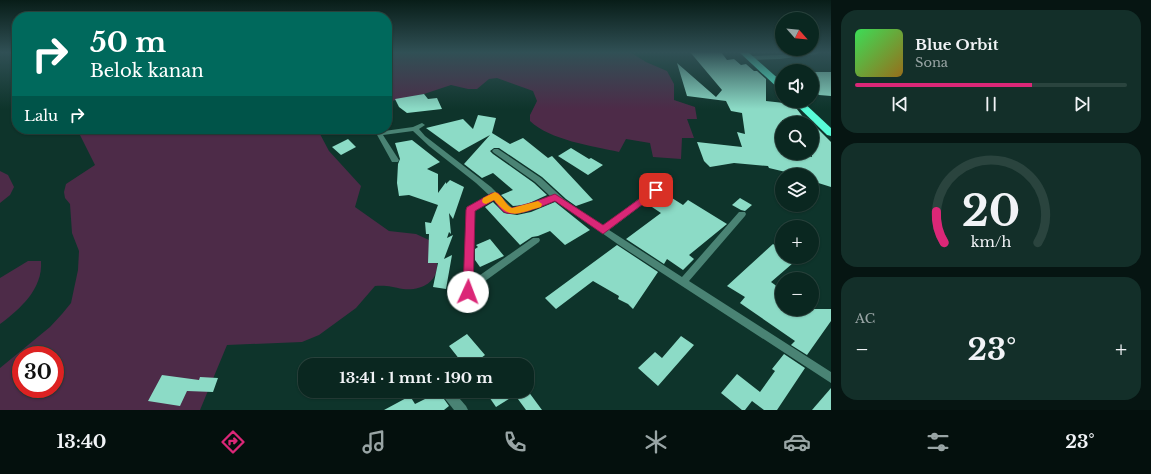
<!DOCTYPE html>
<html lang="id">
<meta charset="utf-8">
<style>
:root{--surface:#0a2720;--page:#132f29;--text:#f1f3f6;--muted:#99a5a5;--line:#2a443e;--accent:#db2777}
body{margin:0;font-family:"Libre Baskerville",serif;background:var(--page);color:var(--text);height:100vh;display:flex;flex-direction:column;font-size:15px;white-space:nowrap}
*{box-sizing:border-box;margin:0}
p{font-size:13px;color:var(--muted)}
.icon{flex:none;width:22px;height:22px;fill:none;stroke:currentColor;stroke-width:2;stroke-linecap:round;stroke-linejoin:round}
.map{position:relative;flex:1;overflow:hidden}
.panel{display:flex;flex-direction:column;gap:10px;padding:10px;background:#061512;width:320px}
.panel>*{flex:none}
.top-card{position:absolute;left:12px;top:12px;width:380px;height:122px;border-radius:16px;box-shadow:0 1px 3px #0004,0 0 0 1px var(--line);background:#00695c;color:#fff;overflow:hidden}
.needle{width:26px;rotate:117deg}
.tools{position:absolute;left:775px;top:12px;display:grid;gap:8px}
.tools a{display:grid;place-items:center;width:44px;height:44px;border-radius:50%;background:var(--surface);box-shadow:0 1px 3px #0004,0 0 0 1px var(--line);font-size:20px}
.speed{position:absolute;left:12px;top:346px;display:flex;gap:8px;font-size:20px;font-weight:700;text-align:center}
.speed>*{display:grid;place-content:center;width:52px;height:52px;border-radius:50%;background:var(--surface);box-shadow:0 1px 3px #0004,0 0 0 1px var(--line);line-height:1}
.speed .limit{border:6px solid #d22;background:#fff;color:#111}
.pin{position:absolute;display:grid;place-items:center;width:34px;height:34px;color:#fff;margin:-17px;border-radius:8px;box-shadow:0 2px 6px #0006}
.me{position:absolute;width:44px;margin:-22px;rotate:2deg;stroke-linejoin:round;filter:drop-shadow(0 0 3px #0008)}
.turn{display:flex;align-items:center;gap:14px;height:84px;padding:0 12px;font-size:18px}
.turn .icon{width:52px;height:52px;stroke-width:2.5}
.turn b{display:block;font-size:28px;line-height:34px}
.then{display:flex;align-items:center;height:38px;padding:0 12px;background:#0003;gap:8px;font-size:15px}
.big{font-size:30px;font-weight:700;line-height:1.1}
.panel .card{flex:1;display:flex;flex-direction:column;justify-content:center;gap:6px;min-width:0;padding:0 14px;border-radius:16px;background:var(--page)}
.panel .dial{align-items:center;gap:0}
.dial svg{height:104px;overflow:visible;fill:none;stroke:var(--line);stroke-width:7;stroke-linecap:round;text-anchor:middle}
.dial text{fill:var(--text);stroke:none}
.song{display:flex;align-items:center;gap:12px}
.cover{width:48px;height:48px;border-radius:6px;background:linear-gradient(135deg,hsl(130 70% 55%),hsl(40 70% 35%))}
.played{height:4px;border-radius:2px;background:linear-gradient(90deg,var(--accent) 65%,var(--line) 65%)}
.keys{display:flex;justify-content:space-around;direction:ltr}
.heat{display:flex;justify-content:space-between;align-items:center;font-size:22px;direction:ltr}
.trip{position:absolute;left:298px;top:358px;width:236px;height:40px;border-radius:16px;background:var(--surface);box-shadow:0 1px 3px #0004,0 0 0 1px var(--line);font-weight:700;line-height:40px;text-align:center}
.tabs{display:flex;height:64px;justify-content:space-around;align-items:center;background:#04100d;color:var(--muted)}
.tabs .icon{width:28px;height:28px}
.tabs .on{color:var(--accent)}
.tabs b{font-size:18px;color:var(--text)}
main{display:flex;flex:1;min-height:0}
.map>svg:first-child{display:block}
.green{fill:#4d2b48;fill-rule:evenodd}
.building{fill:#8cdbc6}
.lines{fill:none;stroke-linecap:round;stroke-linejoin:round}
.street{fill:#4a8374;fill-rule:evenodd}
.highway{fill:#58fcd8;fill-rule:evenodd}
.route{fill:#db2777;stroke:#8e194d}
.slow{fill:#f59e0b}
</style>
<main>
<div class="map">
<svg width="831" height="410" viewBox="0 0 831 410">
<rect width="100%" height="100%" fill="#0e342b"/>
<!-- green -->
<g class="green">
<path d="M387 52H630L646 62 667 71 674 84V100L695 107 697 119H687L694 138H682L681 159 653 157 650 143 626 139 619 152C592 146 550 140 530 121V115L537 101 533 91 497 78 489 79 477 89H468L451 85 424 94 387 102Z"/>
<path d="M86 129H267L284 134H320L329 151 361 186 355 207 389 231 416 234 429 240C431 247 437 256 437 264 438 283 420 291 403 289 392 287 387 285 375 286L356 308 319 335 302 342 227 345 200 410H0V368L50 327 62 314 71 303 78 270 79 251 72 233 70 204 65 198 64 192 66 184 95 165 80 135ZM21 355H55V389H21Z"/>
<path d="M0 171 8 175 14 187 10 195 0 203Z"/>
<path d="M28 261H41C43 289 20 309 0 324V278Z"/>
</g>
<!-- building -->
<g class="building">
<path d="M690 52H721L727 60 734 59 741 65 746 64 754 71H757L766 79V101L793 104 807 122 782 120V153H798L812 157V123L831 142V187L812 181V175H798L769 168 768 166 734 163 710 167 704 161 697 142 742 147 737 132 745 134 742 113 731 111 726 101 687 96 677 63 716 97 722 90Z"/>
<path d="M812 72H831V96L819 95 812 89Z"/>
<path d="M424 94 428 99 437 98 442 109 407 113 399 107 395 99Z"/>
<path d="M478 115 496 118 492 133 510 144 523 138 548 158 552 156 593 200 576 206 566 199 542 177 499 148H494L490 151 493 154 534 183 547 195 525 205 513 206 501 195 513 190 493 173 482 178 464 164 490 135 459 152 426 128 463 119 473 129Z"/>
<path d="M348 139 356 147 341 155 332 147Z"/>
<path d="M412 140 440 162 427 169 438 174V193L446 182V184L450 180 464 187 453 219 449 213 451 234 449 232 447 238 453 235 444 259 452 255 446 289 433 287 438 263H428L429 234H426L425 222 431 223 438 205 409 195 399 196 397 183 398 164 400 159 395 143Z"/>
<path d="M571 148 589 159 591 158 603 165 588 175 558 156Z"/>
<path d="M661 191 683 205 688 200 727 224 689 255 694 259 683 270 667 259 664 264 626 239 661 213 646 203Z"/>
<path d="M740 198 752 205 745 211 741 210 732 205Z"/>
<path d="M493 202 504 213 517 215 531 212 555 202 590 230 565 245 550 231 538 236 532 237 520 245 485 207Z"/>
<path d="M490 239 504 256 480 267 475 260V249L478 247 476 245Z"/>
<path d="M773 244 782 250V257H800L771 282 782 290V309H831V321L807 355 791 345 795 341 740 303 745 297 727 286Z"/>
<path d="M617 245 658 272 633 309 628 304 618 299 619 296 593 281 556 309 545 298Z"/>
<path d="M467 334 485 355 481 358 488 365H464L449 346Z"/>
<path d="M681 336 694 345 658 386 638 368 655 352 662 358Z"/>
<path d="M784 354 805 368 777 410H764L752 401 745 410H742L721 393 737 374 760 392 775 371 772 369Z"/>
<path d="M162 375 199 380 200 377 218 378 213 392 187 391 180 406 148 401Z"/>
<path d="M831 388V410H812Z"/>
<path d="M485 391H528L542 410H526L515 395 496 407Z"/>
<path d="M439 392 449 406 444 410H384L410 396 415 404Z"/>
</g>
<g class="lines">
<!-- street -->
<g class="street">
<path d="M805 52H820L817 54 780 59 750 60 747 58 750 56 780 55Z"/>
<path d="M422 123 425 125 419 129 425 136 491 187 512 208 525 206 550 196 535 182 494 153 492 151 494 149H498L541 178 565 200 603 226 653 188H659L660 190 659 192 609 230 682 277 739 212H745L746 214 745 216 689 281 831 372V383L619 245 555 200C542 205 519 219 505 212 501 209 497 204 494 200L475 211 473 280 533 238H539L540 240 539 242 481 284 471 295 468 296 465 295 463 292 467 210 468 208 490 196 476 183 429 146 413 131 383 135 399 160 398 162H392L376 133 377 132 413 127Z"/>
<path d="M440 391H453L466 406 468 410H454L442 395Z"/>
</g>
<!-- highway -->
<g class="highway">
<path d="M739 52H748L782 82V90L779 89Z"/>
<path d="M792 101H802L831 128V136L827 135Z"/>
</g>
</g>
<!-- sky -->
<linearGradient id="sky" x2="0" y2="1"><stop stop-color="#081d18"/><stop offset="0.48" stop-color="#305055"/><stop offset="1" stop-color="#305055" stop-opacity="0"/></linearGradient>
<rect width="831" height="109" fill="url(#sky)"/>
<!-- route -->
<path class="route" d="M656 187 659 188 660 190 659 192 603 234 555 201C543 206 515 218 504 212 500 209 497 204 494 200L475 211 473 292 472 295 468 297 464 295 463 292 466 210 467 207 492 193H498L509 207 512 208 534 202 555 194 603 225Z"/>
<!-- slow -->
<path class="slow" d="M495 192C503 195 505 205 512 208L538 201 542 204 541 207C518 213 511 221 494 200L486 204 483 203 482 201 483 198Z"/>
</svg>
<div class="tools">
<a><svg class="needle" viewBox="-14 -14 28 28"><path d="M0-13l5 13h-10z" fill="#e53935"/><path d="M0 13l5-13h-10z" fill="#99a5a5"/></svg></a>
<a><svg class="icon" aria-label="sound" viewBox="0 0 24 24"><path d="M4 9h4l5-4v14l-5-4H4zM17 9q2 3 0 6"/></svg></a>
<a><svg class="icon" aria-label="search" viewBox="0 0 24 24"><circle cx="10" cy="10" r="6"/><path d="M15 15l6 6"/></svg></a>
<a><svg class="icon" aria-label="layers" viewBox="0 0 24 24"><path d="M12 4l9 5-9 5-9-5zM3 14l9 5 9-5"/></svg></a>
<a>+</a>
<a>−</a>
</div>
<div class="speed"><div class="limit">30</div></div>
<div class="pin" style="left:656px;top:190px;background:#d93025"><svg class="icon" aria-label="arrive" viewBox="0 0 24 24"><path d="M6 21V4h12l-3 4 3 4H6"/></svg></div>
<svg class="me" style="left:468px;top:292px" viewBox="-20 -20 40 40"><circle r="19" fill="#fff"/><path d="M0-13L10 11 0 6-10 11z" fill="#db2777"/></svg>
<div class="trip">13:41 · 1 mnt · 190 m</div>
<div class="top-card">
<div class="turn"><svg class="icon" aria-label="right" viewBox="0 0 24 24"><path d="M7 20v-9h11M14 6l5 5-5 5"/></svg><div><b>50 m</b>Belok kanan</div></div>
<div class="then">Lalu<svg class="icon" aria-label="right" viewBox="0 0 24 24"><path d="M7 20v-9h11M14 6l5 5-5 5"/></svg></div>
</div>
</div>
<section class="panel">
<div class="card">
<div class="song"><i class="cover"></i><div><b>Blue Orbit</b><p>Sona</p></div></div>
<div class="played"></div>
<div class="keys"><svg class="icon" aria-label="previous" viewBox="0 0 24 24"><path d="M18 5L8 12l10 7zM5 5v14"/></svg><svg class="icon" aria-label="pause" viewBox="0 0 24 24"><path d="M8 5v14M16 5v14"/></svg><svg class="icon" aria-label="next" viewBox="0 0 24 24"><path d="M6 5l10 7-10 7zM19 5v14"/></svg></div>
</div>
<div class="card dial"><svg viewBox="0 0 100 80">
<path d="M14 69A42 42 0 1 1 86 69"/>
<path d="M14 69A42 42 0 0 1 8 45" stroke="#db2777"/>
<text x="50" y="56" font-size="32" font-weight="700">20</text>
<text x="50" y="72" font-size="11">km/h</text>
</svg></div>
<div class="card"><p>AC</p>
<div class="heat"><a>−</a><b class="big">23°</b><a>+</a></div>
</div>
</section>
</main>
<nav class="tabs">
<b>13:40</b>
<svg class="icon on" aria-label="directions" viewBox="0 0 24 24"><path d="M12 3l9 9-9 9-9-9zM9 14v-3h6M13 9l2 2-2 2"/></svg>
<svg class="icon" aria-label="music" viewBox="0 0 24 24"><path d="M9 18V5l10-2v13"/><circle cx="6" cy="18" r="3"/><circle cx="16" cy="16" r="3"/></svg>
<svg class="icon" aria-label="phone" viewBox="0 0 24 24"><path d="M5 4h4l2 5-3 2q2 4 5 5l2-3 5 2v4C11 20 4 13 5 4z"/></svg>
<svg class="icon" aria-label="climate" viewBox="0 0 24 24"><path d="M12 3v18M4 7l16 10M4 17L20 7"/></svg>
<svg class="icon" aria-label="car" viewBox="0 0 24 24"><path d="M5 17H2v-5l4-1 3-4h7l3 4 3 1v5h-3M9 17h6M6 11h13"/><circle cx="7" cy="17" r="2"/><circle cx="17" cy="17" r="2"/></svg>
<svg class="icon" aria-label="filters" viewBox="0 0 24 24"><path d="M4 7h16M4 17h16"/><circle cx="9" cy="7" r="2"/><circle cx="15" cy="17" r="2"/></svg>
<b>23°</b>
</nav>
